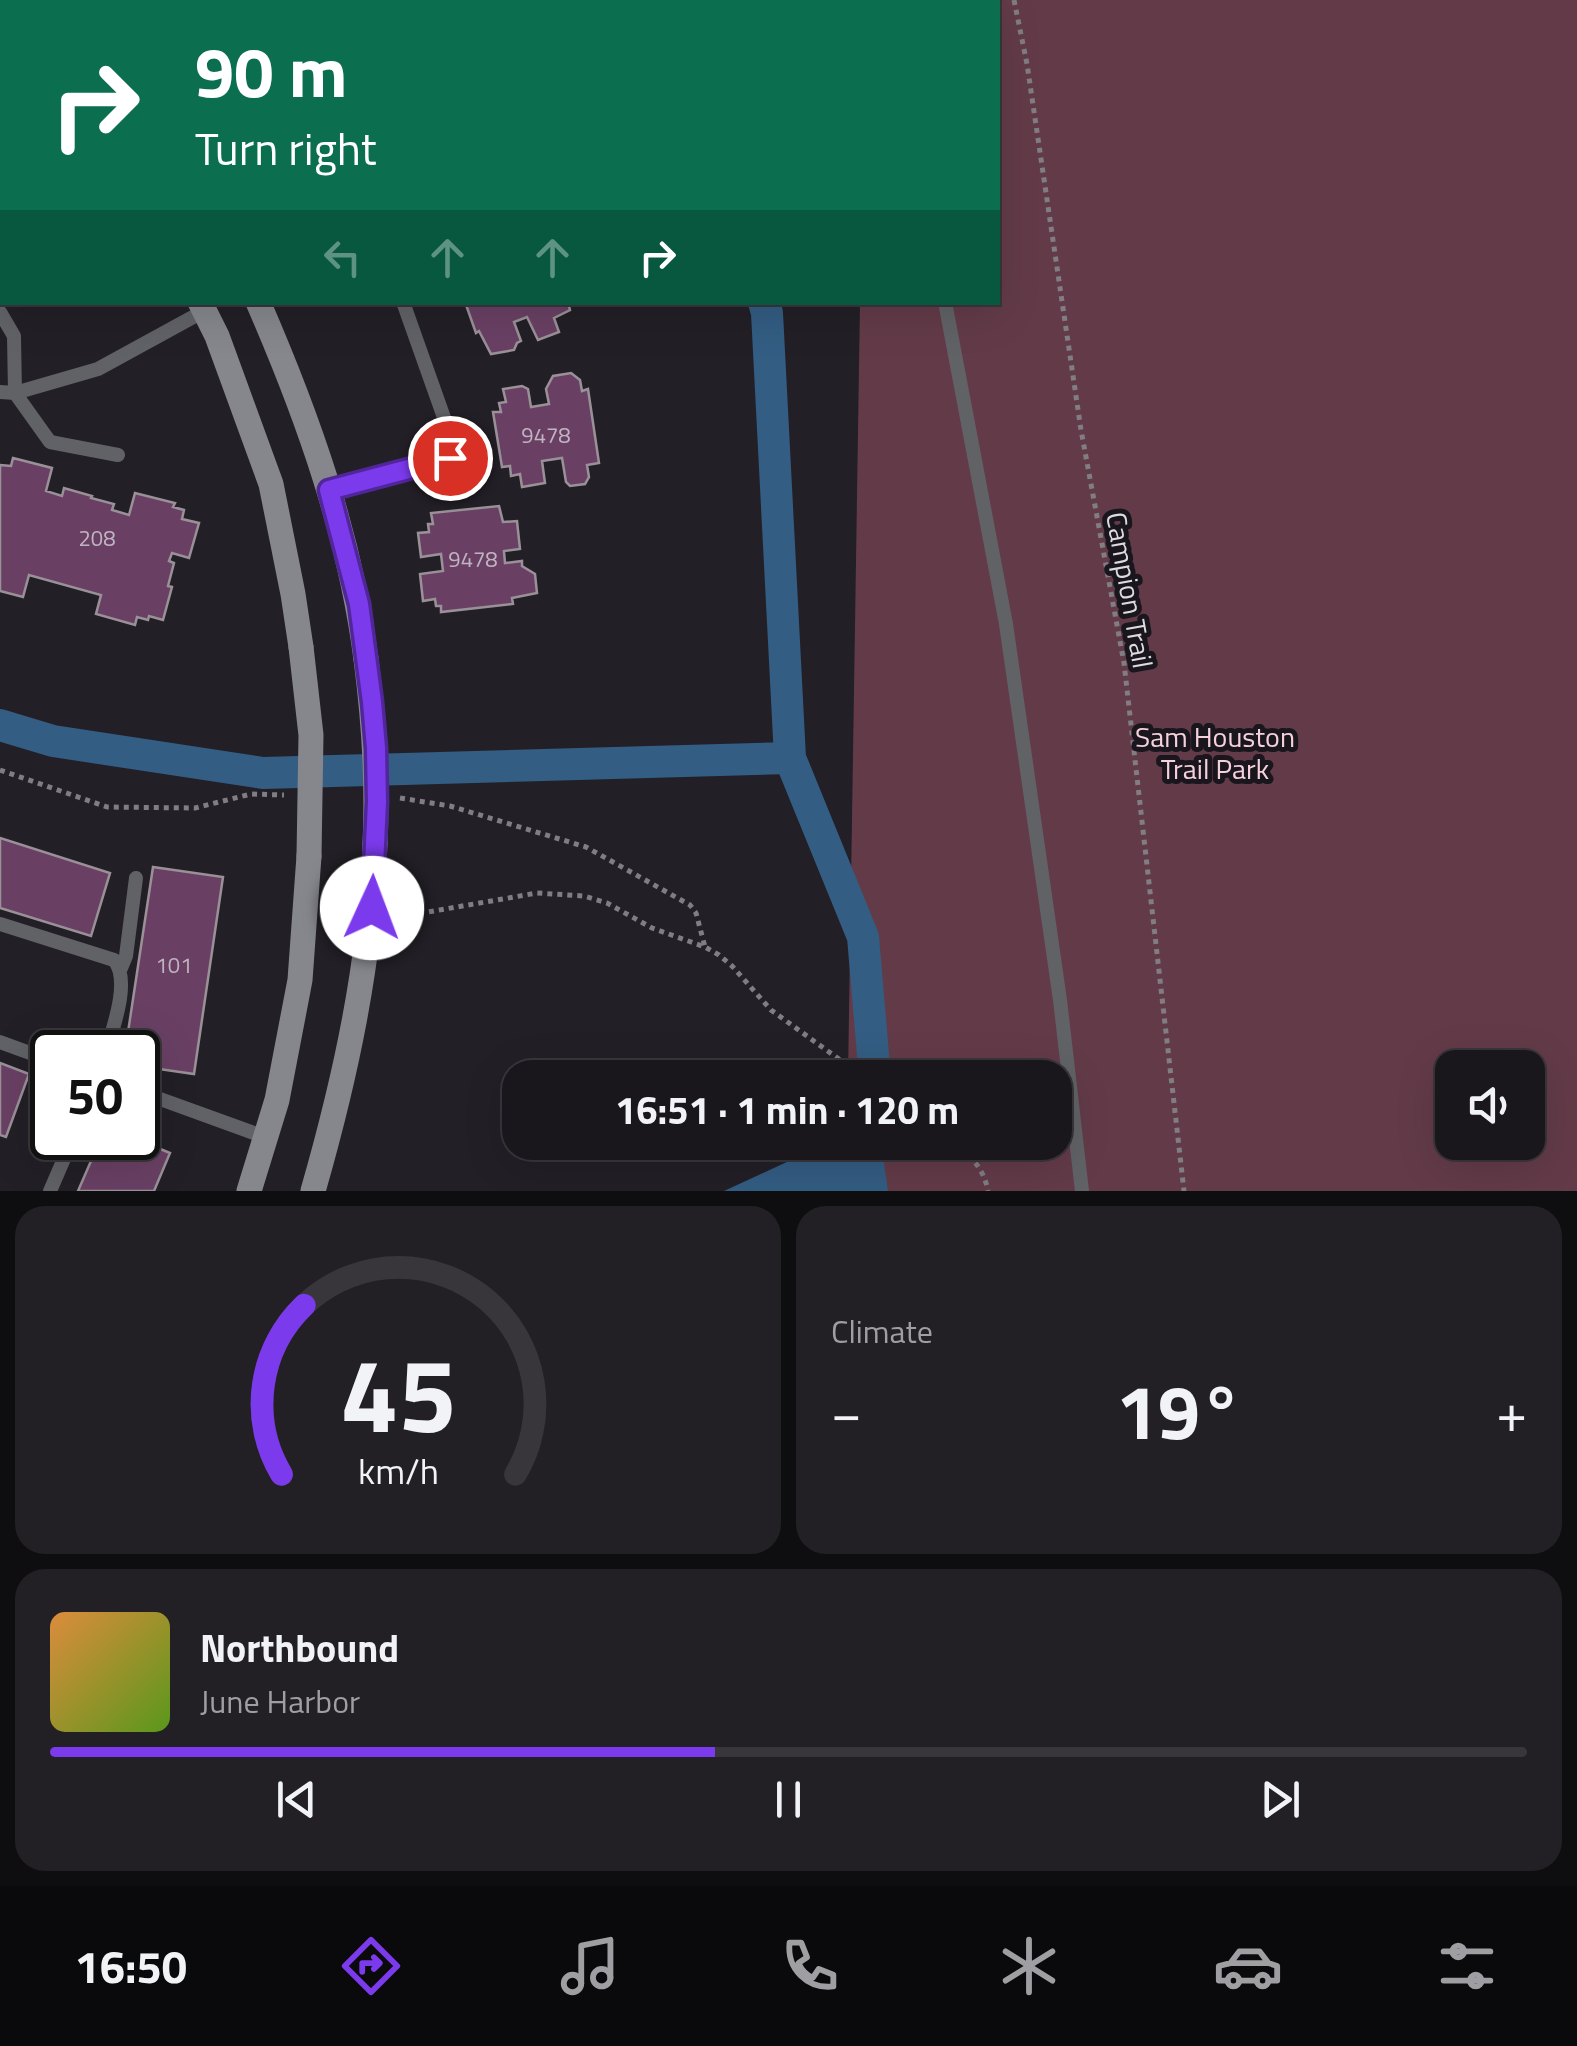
<!DOCTYPE html>
<meta charset="utf-8">
<style>
:root{--surface:#1a171c;--page:#232025;--text:#f1f3f6;--muted:#9f9fa3;--line:#38363b;--accent:#7c3aed}
body{margin:0;font-family:"Titillium Web",sans-serif;background:var(--page);color:var(--text);height:100vh;display:flex;flex-direction:column;font-size:38px;white-space:nowrap}
*{box-sizing:border-box;margin:0}
p{font-size:32px;color:var(--muted)}
.icon{flex:none;width:55px;height:55px;fill:none;stroke:currentColor;stroke-width:2;stroke-linecap:round;stroke-linejoin:round}
.map{position:relative;height:1191px;overflow:hidden}
.drawer{display:flex;flex-direction:column;gap:15px;padding:15px;background:#0e0d0f;flex:1}
.drawer>*{flex:none}
.guide{position:absolute;left:0px;top:0px;width:1000px;height:305px;box-shadow:0 10px 40px #0002,0 0 0 2px var(--line);background:#0b6e4f;color:#fff;overflow:hidden}
.tools{position:absolute;left:1435px;top:1050px;display:grid;gap:20px}
.tools a{display:grid;place-items:center;width:110px;height:110px;border-radius:20px;background:var(--surface);box-shadow:0 10px 40px #0002,0 0 0 2px var(--line);font-size:50px}
.speed{position:absolute;left:30px;top:1030px;display:flex;gap:20px;font-size:50px;font-weight:700;text-align:center}
.speed>*{display:grid;place-content:center;width:130px;height:130px;border-radius:50%;background:var(--surface);box-shadow:0 10px 40px #0002,0 0 0 2px var(--line);line-height:1}
.speed .limit{border:5px solid #111;border-radius:15px;background:#fff;color:#111}
.pin{position:absolute;display:grid;place-items:center;width:85px;height:85px;color:#fff;margin:-42px;border:5px solid #fff;border-radius:50%;box-shadow:0 2px 10px #0007}
.me{position:absolute;width:110px;margin:-55px;rotate:2deg;stroke-linejoin:round;filter:drop-shadow(0 0 8px #0008)}
.turn{display:flex;align-items:center;gap:35px;height:210px;padding:0 30px;font-size:45px}
.turn .icon{width:130px;height:130px;stroke-width:2.5}
.turn b{display:block;font-size:70px;line-height:85px}
.lanes{display:flex;align-items:center;height:95px;padding:0 30px;background:#0003;justify-content:center;gap:50px;direction:ltr}
.lanes .off{opacity:.35}
.big{font-size:75px;font-weight:700;line-height:1.1}
.drawer .tile{flex:1;display:flex;flex-direction:column;justify-content:center;gap:15px;min-width:0;padding:0 35px;border-radius:30px;background:var(--page)}
.drawer .dial{align-items:center;gap:0}
.dial svg{height:260px;overflow:visible;fill:none;stroke:var(--line);stroke-width:7;stroke-linecap:round;text-anchor:middle}
.dial text{fill:var(--text);stroke:none}
.song{display:flex;align-items:center;gap:30px}
.cover{width:120px;height:120px;border-radius:15px;background:linear-gradient(135deg,hsl(30 70% 55%),hsl(90 70% 35%))}
.played{height:10px;border-radius:5px;background:linear-gradient(90deg,var(--accent) 45%,var(--line) 45%)}
.keys{display:flex;justify-content:space-around;direction:ltr}
.heat{display:flex;justify-content:space-between;align-items:center;font-size:55px;direction:ltr}
.drawer .tiles{flex:1;display:grid;gap:15px;grid-template-columns:1fr 1fr}
.tile:last-child{grid-column:span 2}
.trip{position:absolute;left:502px;top:1060px;width:570px;height:100px;border-radius:30px;background:var(--surface);box-shadow:0 10px 40px #0002,0 0 0 2px var(--line);font-weight:700;line-height:100px;text-align:center}
.tabs{display:flex;height:160px;justify-content:space-around;align-items:center;background:#0a090b;color:var(--muted)}
.tabs .icon{width:70px;height:70px}
.tabs .current{color:var(--accent)}
.tabs b{font-size:45px;color:var(--text)}
.map>svg:first-child{display:block}
.green{fill:#633b48;fill-rule:evenodd}
.water{fill:#335d83}
.lines{fill:none;stroke-linecap:round;stroke-linejoin:round}
.canal{stroke:#335d83;stroke-width:32}
.building{fill:#694064;stroke:#9a9198;stroke-width:2.5}
.path{stroke:#807d83;stroke-width:5;stroke-dasharray:5 5;stroke-linecap:butt}
.lane{stroke:#616266;stroke-width:14}
.secondary{stroke:#86878d;stroke-width:25}
.secondary-bridge{stroke:#86878d;stroke-width:25}
.route-casing{stroke:#51269a;stroke-width:25}
.route{stroke:#7c3aed;stroke-width:18}
.labels{text-anchor:middle;dominant-baseline:central;stroke-width:10;stroke-linejoin:round;paint-order:stroke}
.number-label{font-size:22px;fill:#c0b4c1}
.street-label{font-size:28px;fill:#dddbe0;stroke:#19161d}
.park-label{font-size:28px;fill:#f6d1db;stroke:#19161d}
</style>
<div class="map">
<svg width="1577" height="1191" viewBox="0 0 1577 1191">
<rect width="100%" height="100%" fill="#221f26"/>
<!-- green -->
<path class="green" d="M864 0H1577V1191H847V1143L1055 1142V1078L848 1077 860 303 998 302V2H864ZM1452 1068H1528V1142H1452Z"/>
<!-- water -->
<path class="water" d="M830 1142 881 1143 888 1191H724Z"/>
<g class="lines">
<!-- canal -->
<g class="canal">
<path d="M690 0V2"/>
<path d="M764 302 767 313 790 758 863 937 875 1078"/>
<path d="M0 725 53 741 263 773 790 758"/>
</g>
</g>
<!-- building -->
<g class="building">
<path d="M227 0H273L275 2H226Z"/>
<path d="M475 0H513L514 2H476Z"/>
<path d="M0 131 2 132V223L0 230Z"/>
<path d="M465 302H568L570 310 554 318 559 332 538 340 527 317 514 322 521 341 517 343 514 350 491 354 479 331 476 333Z"/>
<path d="M571 373 580 380 582 391 588 389 599 463 587 465 589 477 585 484 570 486 566 482 562 458 542 461 545 483 522 487 520 474 511 476 510 466 502 467 493 412H501L499 403 506 402 503 389 522 386 528 389 531 407 549 404 546 389 553 376Z"/>
<path d="M13 458 52 468 46 491 62 496 64 488 92 496 91 498 114 504 112 510 129 515 135 493 175 503 173 507 184 510 182 519 199 523 189 558 172 553 169 561 174 563 168 586 172 587 163 620 149 616 148 620 137 617 135 625 96 614 101 595 29 575 23 597 0 591V465L11 466Z"/>
<path d="M499 506 503 522 517 521 520 549 504 551 505 563 522 561V566L535 574 537 593 512 598 513 604 441 612V606H436L435 599 423 601 420 574 443 571 441 554 421 557 418 533 429 532 428 524H433L431 513Z"/>
<path d="M0 838 110 873 91 936 0 908Z"/>
<path d="M153 867 223 877 194 1074 138 1066V1052H125Z"/>
<path d="M0 1063 29 1074 6 1137 0 1135Z"/>
<path d="M101 1138H134L170 1153 154 1191H78Z"/>
</g>
<g class="lines">
<!-- path -->
<g class="path">
<path d="M1014 0 1027 64 1081 430 1124 663 1184 1191"/>
<path d="M0 770 107 807 195 808 251 794 284 795"/>
<path d="M400 798 450 806 586 847 690 905 696 913 705 947"/>
<path d="M399 911 428 912 537 893 584 896 607 903 652 928 705 947 719 955 732 966 771 1010 865 1078"/>
<path d="M954 1142C971 1156 984 1169 988 1191"/>
</g>
<!-- lane -->
<g class="lane">
<path d="M348 0 349 2"/>
<path d="M903 0 904 2"/>
<path d="M945 302 1006 624 1060 1000 1082 1191"/>
<path d="M0 312 14 336 15 393 50 442 118 455"/>
<path d="M0 392 15 393 98 369 204 311"/>
<path d="M329 489 450 458 453 443 403 302"/>
<path d="M0 924 114 960C131 980 113 1028 106 1052"/>
<path d="M121 968 126 956 136 878"/>
<path d="M0 1042 52 1061"/>
<path d="M138 1091 265 1137"/>
<path d="M50 1191 73 1138"/>
</g>
<!-- secondary -->
<g class="secondary">
<path d="M63 0 65 2"/>
<path d="M0 9 2 12"/>
<path d="M200 302 217 336 271 484 293 594 301 647"/>
<path d="M258 302C308 417 350 535 366 659"/>
<path d="M249 1191 277 1100 300 980 309 856"/>
<path d="M313 1191C346 1076 370 964 375 844"/>
</g>
<!-- secondary-bridge -->
<g class="secondary-bridge">
<path d="M301 647 311 735 309 856"/>
<path d="M366 659C374 721 378 781 375 844"/>
</g>
</g>
<g class="lines">
<!-- route casing -->
<g class="route-casing">
<path id="route" d="M372 908 377 802 376 748 372 702 359 604 329 490 450 458"/>
</g>
<!-- route -->
<use href="#route" class="route"/>
</g>
<g class="labels">
<!-- number labels -->
<g class="number-label">
<text x="546" y="435">9478</text>
<text x="97" y="538">208</text>
<text x="473" y="559">9478</text>
<text x="174" y="965">101</text>
</g>
<!-- street labels -->
<g class="street-label">
<text transform="translate(1130 590) rotate(80)">Campion Trail</text>
</g>
<!-- park labels -->
<g class="park-label">
<text x="1215" y="736">Sam Houston<tspan x="1215" dy="32">Trail Park</tspan></text>
</g>
</g>
</svg>
<div class="tools">
<a><svg class="icon" aria-label="sound" viewBox="0 0 24 24"><path d="M4 9h4l5-4v14l-5-4H4zM17 9q2 3 0 6"/></svg></a>
</div>
<div class="speed"><div class="limit">50</div></div>
<div class="pin" style="left:450px;top:458px;background:#d93025"><svg class="icon" aria-label="arrive" viewBox="0 0 24 24"><path d="M6 21V4h12l-3 4 3 4H6"/></svg></div>
<svg class="me" style="left:372px;top:908px" viewBox="-20 -20 40 40"><circle r="19" fill="#fff"/><path d="M0-13L10 11 0 6-10 11z" fill="#7c3aed"/></svg>
<div class="trip">16:51 · 1 min · 120 m</div>
<div class="guide">
<div class="turn"><svg class="icon" aria-label="right" viewBox="0 0 24 24"><path d="M7 20v-9h11M14 6l5 5-5 5"/></svg><div><b>90 m</b>Turn right</div></div>
<div class="lanes"><svg class="icon off" aria-label="left" viewBox="0 0 24 24"><path d="M17 20v-9H6M10 6l-5 5 5 5"/></svg><svg class="icon off" aria-label="ahead" viewBox="0 0 24 24"><path d="M12 20V5M6 11l6-6 6 6"/></svg><svg class="icon off" aria-label="ahead" viewBox="0 0 24 24"><path d="M12 20V5M6 11l6-6 6 6"/></svg><svg class="icon" aria-label="right" viewBox="0 0 24 24"><path d="M7 20v-9h11M14 6l5 5-5 5"/></svg></div>
</div>
</div>
<section class="drawer">
<div class="tiles">
<div class="tile dial"><svg viewBox="0 0 100 80">
<path d="M14 69A42 42 0 1 1 86 69"/>
<path d="M14 69A42 42 0 0 1 21 17" stroke="#7c3aed"/>
<text x="50" y="56" font-size="32" font-weight="700">45</text>
<text x="50" y="72" font-size="11">km/h</text>
</svg></div>
<div class="tile"><p>Climate</p>
<div class="heat"><a>−</a><b class="big">19°</b><a>+</a></div>
</div>
<div class="tile">
<div class="song"><i class="cover"></i><div><b>Northbound</b><p>June Harbor</p></div></div>
<div class="played"></div>
<div class="keys"><svg class="icon" aria-label="previous" viewBox="0 0 24 24"><path d="M18 5L8 12l10 7zM5 5v14"/></svg><svg class="icon" aria-label="pause" viewBox="0 0 24 24"><path d="M8 5v14M16 5v14"/></svg><svg class="icon" aria-label="next" viewBox="0 0 24 24"><path d="M6 5l10 7-10 7zM19 5v14"/></svg></div>
</div>
</div>
</section>
<nav class="tabs">
<b>16:50</b>
<svg class="icon current" aria-label="directions" viewBox="0 0 24 24"><path d="M12 3l9 9-9 9-9-9zM9 14v-3h6M13 9l2 2-2 2"/></svg>
<svg class="icon" aria-label="music" viewBox="0 0 24 24"><path d="M9 18V5l10-2v13"/><circle cx="6" cy="18" r="3"/><circle cx="16" cy="16" r="3"/></svg>
<svg class="icon" aria-label="phone" viewBox="0 0 24 24"><path d="M5 4h4l2 5-3 2q2 4 5 5l2-3 5 2v4C11 20 4 13 5 4z"/></svg>
<svg class="icon" aria-label="climate" viewBox="0 0 24 24"><path d="M12 3v18M4 7l16 10M4 17L20 7"/></svg>
<svg class="icon" aria-label="car" viewBox="0 0 24 24"><path d="M5 17H2v-5l4-1 3-4h7l3 4 3 1v5h-3M9 17h6M6 11h13"/><circle cx="7" cy="17" r="2"/><circle cx="17" cy="17" r="2"/></svg>
<svg class="icon" aria-label="filters" viewBox="0 0 24 24"><path d="M4 7h16M4 17h16"/><circle cx="9" cy="7" r="2"/><circle cx="15" cy="17" r="2"/></svg>
</nav>
